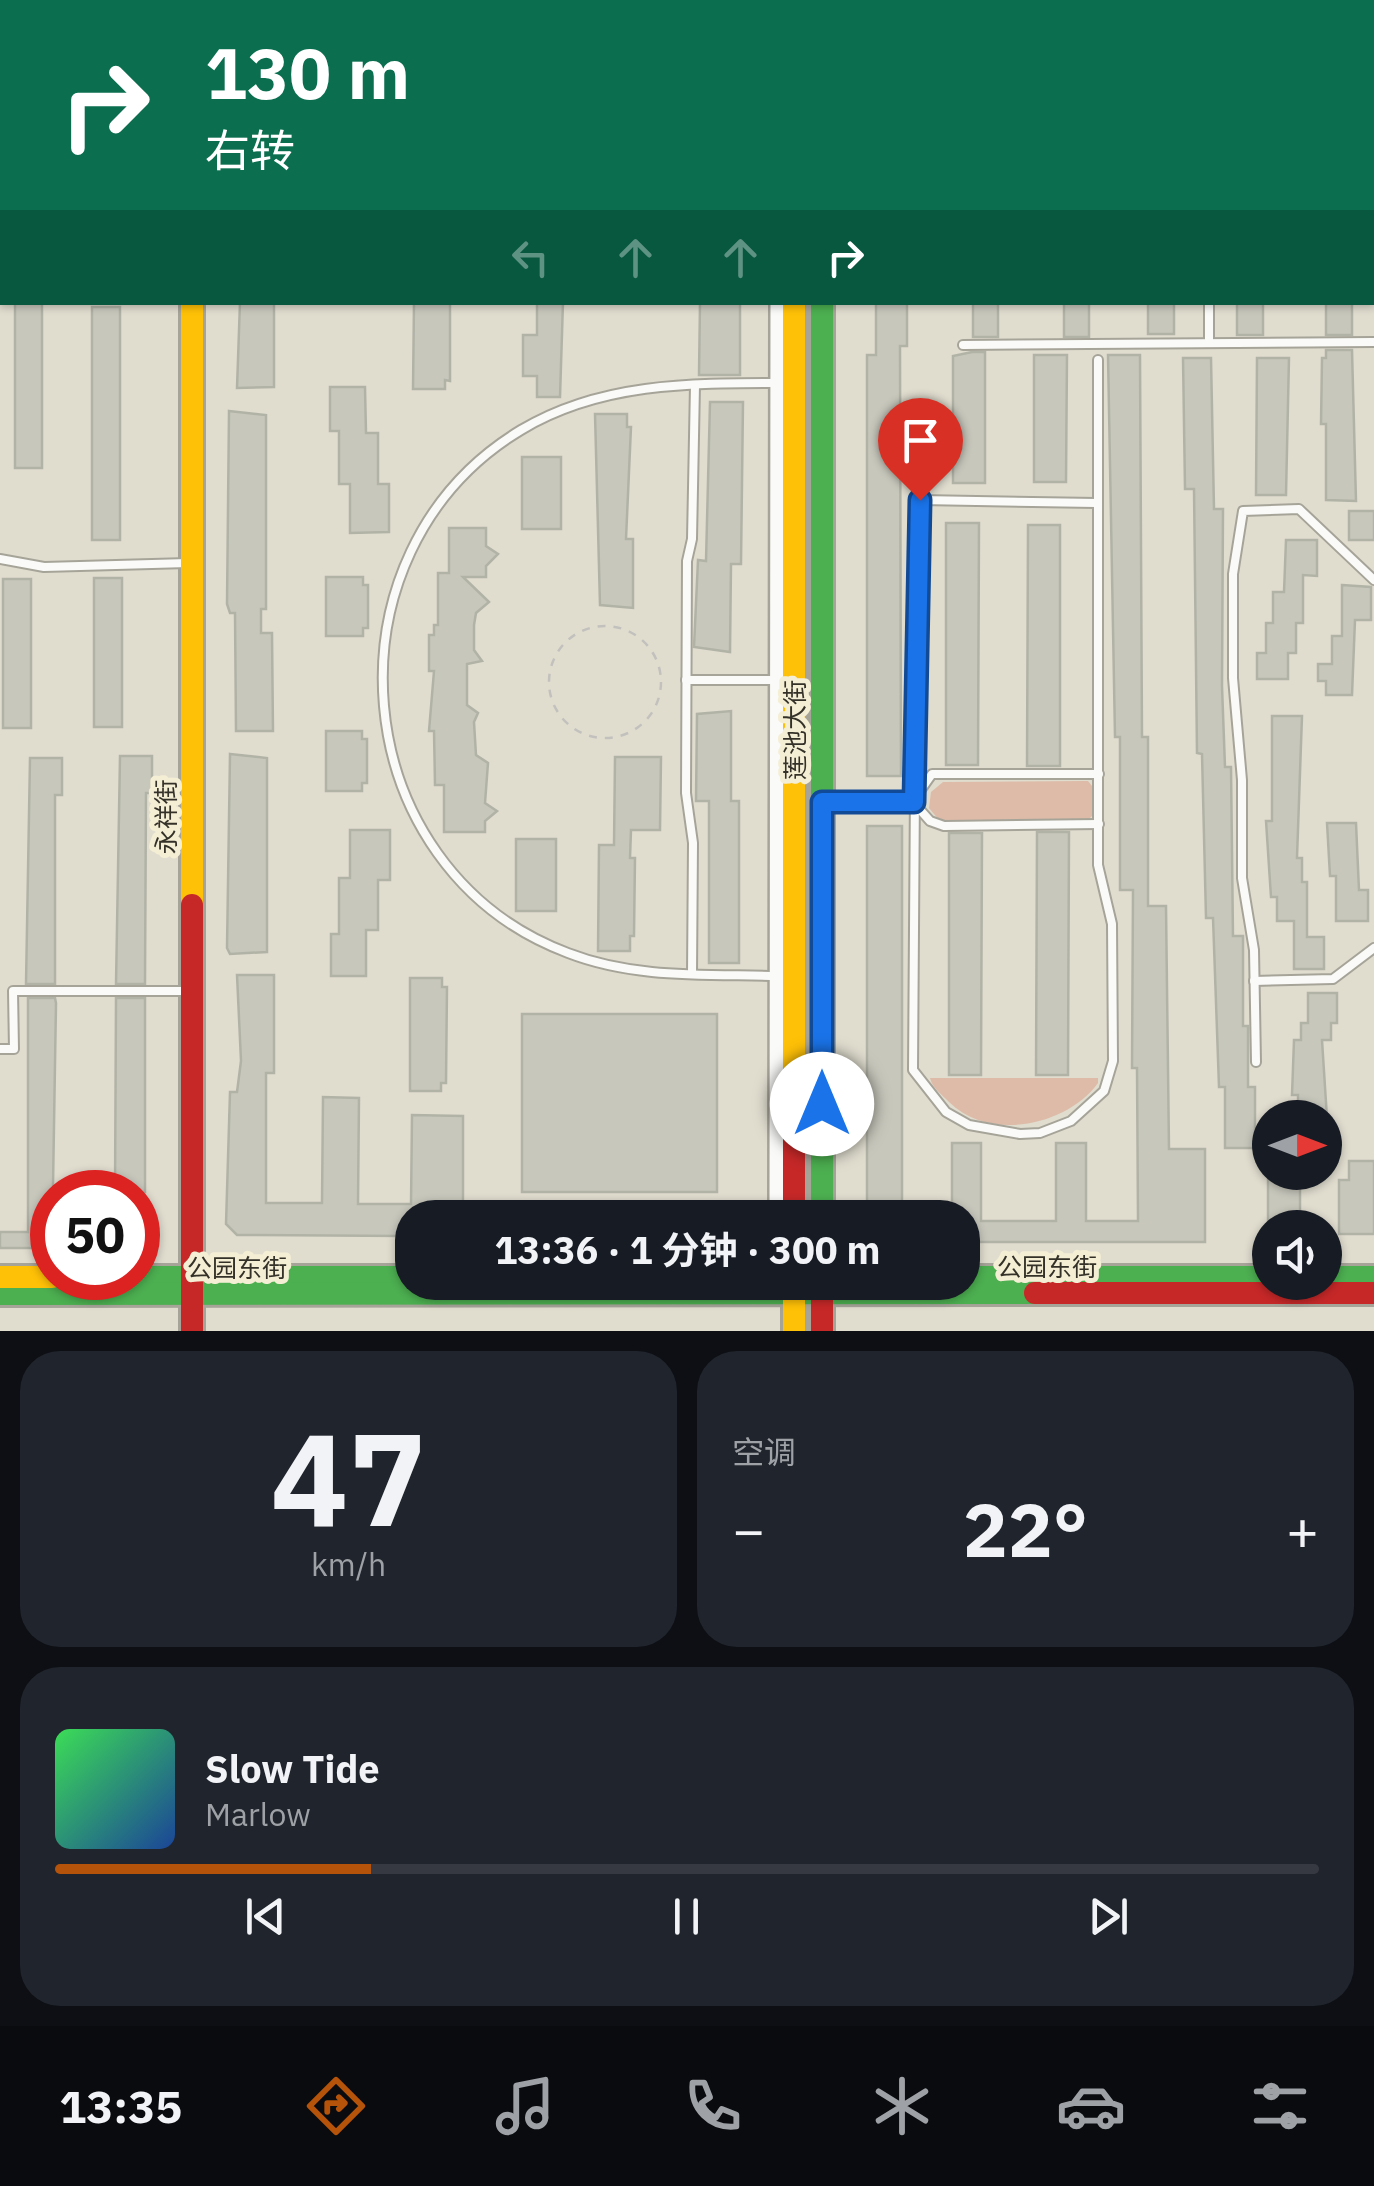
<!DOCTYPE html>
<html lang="zh">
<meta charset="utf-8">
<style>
:root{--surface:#171b24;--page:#20242c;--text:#f1f3f6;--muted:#9ea1a6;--line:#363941;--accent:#b45309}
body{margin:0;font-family:"IBM Plex Sans","Noto Sans SC",sans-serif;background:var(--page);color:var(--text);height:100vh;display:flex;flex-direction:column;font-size:38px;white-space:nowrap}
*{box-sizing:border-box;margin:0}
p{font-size:32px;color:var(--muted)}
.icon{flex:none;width:55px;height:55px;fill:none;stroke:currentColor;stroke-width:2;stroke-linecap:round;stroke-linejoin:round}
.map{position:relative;height:1331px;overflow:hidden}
.sheet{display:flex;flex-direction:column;gap:20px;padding:20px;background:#0d0f14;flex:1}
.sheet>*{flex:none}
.banner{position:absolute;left:0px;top:0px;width:1375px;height:305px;box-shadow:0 2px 8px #0004;background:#0b6e4f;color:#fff;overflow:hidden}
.needle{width:65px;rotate:90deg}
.tools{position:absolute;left:1252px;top:1100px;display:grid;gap:20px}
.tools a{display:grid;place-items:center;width:90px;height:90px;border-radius:50%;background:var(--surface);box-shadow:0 2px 8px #0004;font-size:50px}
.speed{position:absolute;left:30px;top:1170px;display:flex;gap:20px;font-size:50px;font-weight:700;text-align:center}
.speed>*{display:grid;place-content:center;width:130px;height:130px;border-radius:50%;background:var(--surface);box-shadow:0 2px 8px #0004;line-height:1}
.speed .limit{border:15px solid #d22;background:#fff;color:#111}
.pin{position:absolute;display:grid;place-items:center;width:85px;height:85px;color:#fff;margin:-102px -42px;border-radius:50% 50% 50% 0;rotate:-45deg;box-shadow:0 0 10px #0007}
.pin .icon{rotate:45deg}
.me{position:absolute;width:110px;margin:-55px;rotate:0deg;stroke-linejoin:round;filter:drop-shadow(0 0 8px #0008)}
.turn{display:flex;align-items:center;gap:35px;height:210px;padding:0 40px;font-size:45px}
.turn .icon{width:130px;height:130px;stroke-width:2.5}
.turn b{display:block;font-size:70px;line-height:85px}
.lanes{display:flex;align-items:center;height:95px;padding:0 40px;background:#0003;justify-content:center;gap:50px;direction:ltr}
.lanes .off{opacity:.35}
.big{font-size:75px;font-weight:700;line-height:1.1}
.sheet .widget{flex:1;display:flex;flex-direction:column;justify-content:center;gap:15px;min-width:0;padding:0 35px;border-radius:40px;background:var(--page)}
.sheet .dial{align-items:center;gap:0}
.dial b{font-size:130px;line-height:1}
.song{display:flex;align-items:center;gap:30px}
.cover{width:120px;height:120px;border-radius:15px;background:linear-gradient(135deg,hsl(130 70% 55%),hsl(220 70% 35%))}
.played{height:10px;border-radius:5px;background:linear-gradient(90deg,var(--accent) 25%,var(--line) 25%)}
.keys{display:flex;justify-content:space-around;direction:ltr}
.heat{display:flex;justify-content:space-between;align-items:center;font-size:55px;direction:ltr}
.sheet .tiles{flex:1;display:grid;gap:20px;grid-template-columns:1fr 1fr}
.widget:last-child{grid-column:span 2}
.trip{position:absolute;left:395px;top:1200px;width:585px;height:100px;border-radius:40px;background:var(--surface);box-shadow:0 2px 8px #0004;font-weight:700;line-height:100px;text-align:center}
.tabs{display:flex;height:160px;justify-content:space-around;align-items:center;background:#090b0e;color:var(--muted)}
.tabs .icon{width:70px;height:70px}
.tabs .active{color:var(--accent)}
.tabs b{font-size:45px;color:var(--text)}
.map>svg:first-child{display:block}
.green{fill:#ddbba8}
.building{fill:#c7c7bc;stroke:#b2b3a7;stroke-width:2.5}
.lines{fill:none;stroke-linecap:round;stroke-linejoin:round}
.lane-casing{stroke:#a6a499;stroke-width:12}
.street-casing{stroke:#a6a499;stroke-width:20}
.fast-casing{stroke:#a6a499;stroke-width:28}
.slow-casing{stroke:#a6a499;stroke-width:28}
.jam-casing{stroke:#a6a499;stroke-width:28}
.path{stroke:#c3c1bd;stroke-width:2.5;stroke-dasharray:8 8;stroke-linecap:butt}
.lane{stroke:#fafaf8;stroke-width:8}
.street{stroke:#fafaf8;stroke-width:15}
.fast{stroke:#4caf50;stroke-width:22}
.slow{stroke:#ffc107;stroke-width:22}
.jam{stroke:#c62828;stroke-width:22}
.route-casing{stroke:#114b97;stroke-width:25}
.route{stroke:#1a73e8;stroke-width:18}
.labels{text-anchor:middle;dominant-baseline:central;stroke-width:10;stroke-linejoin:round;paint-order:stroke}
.street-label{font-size:25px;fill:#343128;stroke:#f4eed5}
</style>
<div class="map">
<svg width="1374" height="1331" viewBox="0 0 1374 1331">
<rect width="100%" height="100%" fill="#e0ddcf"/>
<!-- green -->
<g class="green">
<path d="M1088 781 1096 791V812L1088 820 954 824 939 820 929 808 931 792 943 782Z"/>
<path d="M930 1078H1098V1083C1067 1126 989 1142 949 1102 941 1094 932 1087 930 1078Z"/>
</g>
<!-- building -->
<g class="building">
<rect x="15" y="302" width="27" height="166"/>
<path d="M240 302H274V387L237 388Z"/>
<path d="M414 302H450V381L445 380V389H413Z"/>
<path d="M537 302H563L560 397H537V376H523V335H537Z"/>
<path d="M700 302H740V375H699Z"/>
<path d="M876 302H907V346H900L901 776H867V355H876Z"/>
<rect x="973" y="302" width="25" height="35"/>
<rect x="1064" y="302" width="25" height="35"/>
<rect x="1148" y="302" width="26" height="32"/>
<rect x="1237" y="302" width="26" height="33"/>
<rect x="1326" y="302" width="26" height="33"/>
<rect x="92" y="307" width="28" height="233"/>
<path d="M1326 350H1352L1356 501 1326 500V424H1321L1322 358H1326Z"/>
<path d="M972 352H985V483H953V356Z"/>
<path d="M1034 355H1067L1066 482H1034Z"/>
<path d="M1108 355H1140L1142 737H1148V906H1166L1169 1149H1205V1242H962V1218H952V1143H981V1221H1056V1143H1086V1221H1138L1137 1068H1132L1133 890H1120V737H1115Z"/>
<path d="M1183 358H1211L1214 509H1223L1222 686 1225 767H1231L1233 936H1243V1026H1248V1087H1255V1148H1225V1087H1219L1213 918H1206L1202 754 1197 753 1194 489H1185Z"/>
<path d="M1257 358H1289L1286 495H1256Z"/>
<path d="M330 387H365L366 433H378V484H389V532L350 533V484H339V431H330Z"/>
<path d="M710 402H743L741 564H731L730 652 694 647 698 560 706 561Z"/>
<path d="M229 411 266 415V609H261V633H272L273 731H236L235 613H230L227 604Z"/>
<path d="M595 414H627V427H631L626 539H633V608L600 605Z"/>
<rect x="522" y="457" width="39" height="72"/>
<rect x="1349" y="511" width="25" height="29"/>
<path d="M946 523H979L978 765H946Z"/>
<path d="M1028 525H1060V766H1027Z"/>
<path d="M449 528H486V546L498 554 486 566V577H463L489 602 476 613 474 625V650L482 661 467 664V705L478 713 474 722 476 755 488 763 485 803 497 811 485 821V832H444V785H435L434 731H429L434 671H429V635H434V625H438V573H449Z"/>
<path d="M1286 540H1317V576L1303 575V623H1296V653H1288V679H1257V653H1266V623H1273V592H1284Z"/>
<path d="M326 577H363V585H368V628H363V636H326Z"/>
<rect x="94" y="578" width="28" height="149"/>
<rect x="3" y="579" width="28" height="149"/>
<path d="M1342 585 1371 587V620H1355L1352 695H1326V681H1318V664H1332V636H1342Z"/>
<path d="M731 711V801H739V963H709V801H696L697 714Z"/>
<path d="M1272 716H1302L1297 858H1302V882H1307V937H1324V969H1294V921H1277V897H1271L1266 821H1272Z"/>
<path d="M326 731H362V739H367V783H362V791H326Z"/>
<path d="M230 754 267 758V952L230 954 227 948Z"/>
<path d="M120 756H152V793H146L145 984H116Z"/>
<path d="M615 757H661L660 830H631L630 858H635L634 936H630V951H598L599 845H614Z"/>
<path d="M30 758H62V795H55V984H26Z"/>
<path d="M1327 823H1356L1359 890H1368V921H1336V876H1330Z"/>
<rect x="867" y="826" width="35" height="392"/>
<path d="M350 830H390V880H378V930H366V976H331V934H339V878H350Z"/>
<path d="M1037 832H1069L1068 1075H1036Z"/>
<path d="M949 833H982L981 1075H949Z"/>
<rect x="516" y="839" width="40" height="72"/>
<path d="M237 975H274V1073H266V1203H322L323 1097 359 1098 358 1204H411L412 1115 463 1116V1218H412V1228H402V1236L237 1235 226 1224 230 1092H237L241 1061Z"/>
<path d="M410 978H442V987H447L446 1083H441V1091H410Z"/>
<path d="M1308 993H1337V1023H1331V1040H1322L1327 1118H1298V1095H1292L1294 1040H1301V1023H1308Z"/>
<path d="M28 998H55L56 1003 52 1248H0V1232H28Z"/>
<path d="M116 998H145V1192H115Z"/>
<rect x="522" y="1014" width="195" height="178"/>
<path d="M1349 1161H1374V1234H1339V1180H1349Z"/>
<path d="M1278 1172H1300V1228H1268V1179H1278Z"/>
</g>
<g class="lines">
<!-- lane casing -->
<g class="lane-casing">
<g id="lane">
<path d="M1168 0V2"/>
<path d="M115 2V0"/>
<path d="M704 2V0"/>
<path d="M0 113H2"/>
<path d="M1209 302V343"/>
<path d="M963 345 1374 342"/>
<path d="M1096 503 921 500 917 507 913 1070 946 1112 969 1125 1020 1134 1040 1133 1071 1121 1104 1091 1113 1061 1112 924 1098 865V360"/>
<path d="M0 559 44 567 188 563"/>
<path d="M686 680H777"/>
<path d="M915 798 932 774H1099"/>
<path d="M823 802 914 803"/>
<path d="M914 803 930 821 944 826 1099 824"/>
<path d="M692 974 693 843 686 793 687 561 692 539 695 385"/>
<path d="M777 976C707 974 635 979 568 953 344 869 317 553 521 430 599 383 689 383 778 383"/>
<path d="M1254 981 1333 979 1374 948"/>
<path d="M0 1049H14L13 991H188"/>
<path d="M1256 1062 1254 950 1242 878V780L1233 678V574L1243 511 1299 509 1374 580"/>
</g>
</g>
<!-- street casing -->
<g class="street-casing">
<g id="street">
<path d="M778 0V2"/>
<path d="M777 1218 778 302"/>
</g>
</g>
<!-- fast casing -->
<g class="fast-casing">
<g id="fast">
<path d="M822 302V1218"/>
<path d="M138 1277H412"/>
<path d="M962 1277H1270"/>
<path d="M1325 1277H1374"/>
<path d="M0 1294 1035 1293"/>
</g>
</g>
<!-- slow casing -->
<g class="slow-casing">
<g id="slow">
<path d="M191 0V2"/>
<path d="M794 0V2"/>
<path d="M821 0V2"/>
<path d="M192 302V905"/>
<path d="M794 302V1078"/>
<path d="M0 1277H52"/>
<path d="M794 1282V1331"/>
</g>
</g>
<!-- jam casing -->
<g class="jam-casing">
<g id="jam">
<path d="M1372 116H1374"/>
<path d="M192 905V1331"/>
<path d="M794 1078V1218"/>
<path d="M822 1282V1331"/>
<path d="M1035 1293H1374"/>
</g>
</g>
<!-- path -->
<circle class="path" cx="605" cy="682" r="56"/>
<!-- lane -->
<use href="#lane" class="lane"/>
<!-- street -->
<use href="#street" class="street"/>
<!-- fast -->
<use href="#fast" class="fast"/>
<!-- slow -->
<use href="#slow" class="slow"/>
<!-- jam -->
<use href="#jam" class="jam"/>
</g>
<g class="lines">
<!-- route casing -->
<g class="route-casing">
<path id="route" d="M822 1104V802H914L920 500"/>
</g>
<!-- route -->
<use href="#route" class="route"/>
</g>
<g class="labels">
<!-- street labels -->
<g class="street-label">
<text transform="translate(794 730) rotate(-90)">莲池大街</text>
<text transform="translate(165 817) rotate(-90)">永祥街</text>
<text x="1047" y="1266">公园东街</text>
<text x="237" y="1267">公园东街</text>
</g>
</g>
</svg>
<div class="tools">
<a><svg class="needle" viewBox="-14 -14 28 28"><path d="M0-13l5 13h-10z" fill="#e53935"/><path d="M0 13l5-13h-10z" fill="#9ea1a6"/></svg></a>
<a><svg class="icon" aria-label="sound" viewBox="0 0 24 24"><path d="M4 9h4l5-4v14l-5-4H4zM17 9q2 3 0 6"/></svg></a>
</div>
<div class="speed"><div class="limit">50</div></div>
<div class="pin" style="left:920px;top:500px;background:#d93025"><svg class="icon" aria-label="arrive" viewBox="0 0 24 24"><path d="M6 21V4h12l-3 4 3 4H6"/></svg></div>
<svg class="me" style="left:822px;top:1104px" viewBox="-20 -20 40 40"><circle r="19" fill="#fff"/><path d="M0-13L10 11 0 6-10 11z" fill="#1a73e8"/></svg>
<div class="trip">13:36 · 1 分钟 · 300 m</div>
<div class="banner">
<div class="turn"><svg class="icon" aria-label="right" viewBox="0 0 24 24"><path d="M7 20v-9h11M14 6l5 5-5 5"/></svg><div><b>130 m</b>右转</div></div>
<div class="lanes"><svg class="icon off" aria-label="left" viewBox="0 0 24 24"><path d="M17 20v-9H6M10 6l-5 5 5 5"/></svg><svg class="icon off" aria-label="ahead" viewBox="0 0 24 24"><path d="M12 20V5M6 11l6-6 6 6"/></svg><svg class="icon off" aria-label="ahead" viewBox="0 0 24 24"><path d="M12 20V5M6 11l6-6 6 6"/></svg><svg class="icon" aria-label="right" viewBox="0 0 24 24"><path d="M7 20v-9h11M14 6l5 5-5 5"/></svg></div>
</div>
</div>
<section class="sheet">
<div class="tiles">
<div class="widget dial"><b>47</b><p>km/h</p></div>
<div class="widget"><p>空调</p>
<div class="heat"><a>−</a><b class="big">22°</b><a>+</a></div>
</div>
<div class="widget">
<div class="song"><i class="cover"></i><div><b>Slow Tide</b><p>Marlow</p></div></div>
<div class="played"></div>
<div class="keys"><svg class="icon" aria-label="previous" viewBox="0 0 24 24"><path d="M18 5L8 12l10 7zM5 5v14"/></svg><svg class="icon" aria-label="pause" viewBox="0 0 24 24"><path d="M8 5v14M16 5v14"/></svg><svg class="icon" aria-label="next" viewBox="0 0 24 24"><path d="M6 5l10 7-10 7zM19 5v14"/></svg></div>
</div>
</div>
</section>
<nav class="tabs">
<b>13:35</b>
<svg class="icon active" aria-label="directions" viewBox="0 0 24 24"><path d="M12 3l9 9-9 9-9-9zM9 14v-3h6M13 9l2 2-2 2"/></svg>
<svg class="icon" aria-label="music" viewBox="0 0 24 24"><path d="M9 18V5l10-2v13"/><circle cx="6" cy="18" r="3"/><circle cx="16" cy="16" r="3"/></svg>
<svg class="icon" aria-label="phone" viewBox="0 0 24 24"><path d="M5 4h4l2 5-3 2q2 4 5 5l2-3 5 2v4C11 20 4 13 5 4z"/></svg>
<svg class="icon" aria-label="climate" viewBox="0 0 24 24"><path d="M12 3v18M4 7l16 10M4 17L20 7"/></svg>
<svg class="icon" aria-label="car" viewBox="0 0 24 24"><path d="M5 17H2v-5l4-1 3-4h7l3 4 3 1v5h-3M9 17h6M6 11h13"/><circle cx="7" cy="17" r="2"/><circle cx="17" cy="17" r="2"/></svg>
<svg class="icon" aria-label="filters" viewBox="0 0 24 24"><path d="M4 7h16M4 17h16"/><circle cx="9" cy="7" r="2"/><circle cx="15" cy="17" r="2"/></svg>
</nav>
